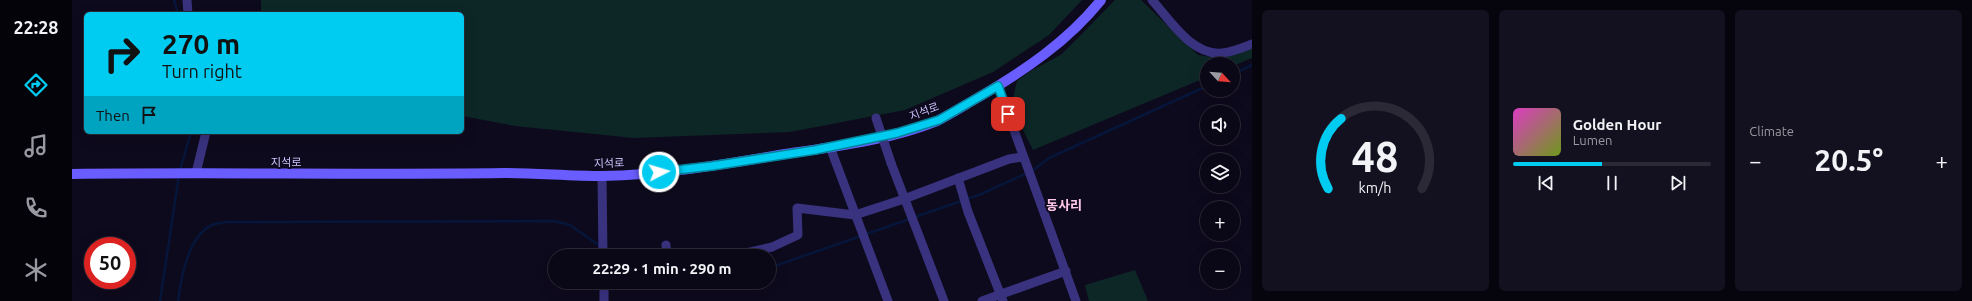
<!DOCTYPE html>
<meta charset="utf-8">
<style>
:root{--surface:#0a0816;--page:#13111f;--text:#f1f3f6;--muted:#999aa1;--line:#2a2935;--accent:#00ccf1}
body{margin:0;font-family:Ubuntu,"Noto Sans KR",sans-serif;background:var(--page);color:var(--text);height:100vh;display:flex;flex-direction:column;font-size:15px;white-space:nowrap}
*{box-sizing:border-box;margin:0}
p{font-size:13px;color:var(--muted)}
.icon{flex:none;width:22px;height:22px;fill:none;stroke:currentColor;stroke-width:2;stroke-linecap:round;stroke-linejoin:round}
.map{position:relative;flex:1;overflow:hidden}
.panel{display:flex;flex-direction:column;gap:10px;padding:10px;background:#06040c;width:720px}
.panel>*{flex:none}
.guide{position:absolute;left:12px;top:12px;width:380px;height:122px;border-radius:6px;box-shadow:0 4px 16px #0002,0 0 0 1px var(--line);background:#00ccf1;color:#111;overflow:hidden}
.needle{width:26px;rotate:116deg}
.buttons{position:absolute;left:1128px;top:57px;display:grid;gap:8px}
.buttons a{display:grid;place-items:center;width:40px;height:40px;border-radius:50%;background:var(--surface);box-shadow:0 4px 16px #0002,0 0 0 1px var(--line);font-size:20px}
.speed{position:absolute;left:12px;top:237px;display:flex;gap:8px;font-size:20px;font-weight:700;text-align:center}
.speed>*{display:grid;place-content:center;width:52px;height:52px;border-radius:50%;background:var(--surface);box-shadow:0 4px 16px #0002,0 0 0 1px var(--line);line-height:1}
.speed .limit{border:6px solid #d22;background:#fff;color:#111}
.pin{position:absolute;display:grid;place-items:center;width:34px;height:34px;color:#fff;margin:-17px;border-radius:8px;box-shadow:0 2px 6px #0006}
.me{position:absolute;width:44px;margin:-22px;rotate:85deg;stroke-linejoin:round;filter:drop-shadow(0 0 3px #0008)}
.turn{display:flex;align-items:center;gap:14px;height:84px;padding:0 12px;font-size:18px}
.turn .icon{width:52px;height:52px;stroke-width:2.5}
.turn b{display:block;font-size:28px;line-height:34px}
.then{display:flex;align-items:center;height:38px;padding:0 12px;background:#0003;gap:8px;font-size:15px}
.big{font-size:30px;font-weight:600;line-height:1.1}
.panel .widget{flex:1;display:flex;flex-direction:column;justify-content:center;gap:6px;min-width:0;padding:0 14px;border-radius:6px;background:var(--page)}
.panel .dial{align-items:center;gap:0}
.dial svg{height:104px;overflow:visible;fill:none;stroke:var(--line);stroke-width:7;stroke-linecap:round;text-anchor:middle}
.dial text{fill:var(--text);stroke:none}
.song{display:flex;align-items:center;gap:12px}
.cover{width:48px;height:48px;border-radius:6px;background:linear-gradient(135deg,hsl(310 70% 55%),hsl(80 70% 35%))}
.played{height:4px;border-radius:2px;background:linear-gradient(90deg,var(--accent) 45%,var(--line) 45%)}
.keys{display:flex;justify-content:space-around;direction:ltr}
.heat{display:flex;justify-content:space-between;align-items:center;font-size:22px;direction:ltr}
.panel .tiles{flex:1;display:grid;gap:10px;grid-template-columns:repeat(3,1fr)}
.trip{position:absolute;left:476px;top:249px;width:228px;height:40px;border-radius:20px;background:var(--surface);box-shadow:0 4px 16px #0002,0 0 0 1px var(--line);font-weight:600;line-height:40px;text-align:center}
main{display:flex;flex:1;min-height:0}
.tabs{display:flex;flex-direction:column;width:72px;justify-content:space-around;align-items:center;background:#040309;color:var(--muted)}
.tabs .icon{width:28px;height:28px}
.tabs .active{color:var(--accent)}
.tabs b{font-size:18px;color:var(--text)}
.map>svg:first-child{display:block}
.green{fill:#0d2727}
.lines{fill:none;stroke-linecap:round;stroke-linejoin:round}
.stream{stroke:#06163a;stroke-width:2.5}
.street{stroke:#39327f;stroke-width:9}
.secondary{stroke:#6a5dff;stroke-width:10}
.street-bridge{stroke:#39327f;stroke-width:9}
.route-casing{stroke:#00859d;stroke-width:10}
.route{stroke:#00ccf1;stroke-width:7}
.labels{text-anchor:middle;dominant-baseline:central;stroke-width:4;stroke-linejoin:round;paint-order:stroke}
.street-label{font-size:11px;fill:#cfc6ff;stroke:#0e0a1d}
.quarter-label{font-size:13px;font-weight:bold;fill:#ffc8e8;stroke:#0e0a1d}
</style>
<main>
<nav class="tabs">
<b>22:28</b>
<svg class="icon active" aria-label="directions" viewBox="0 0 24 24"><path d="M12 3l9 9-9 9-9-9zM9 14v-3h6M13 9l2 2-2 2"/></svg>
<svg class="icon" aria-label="music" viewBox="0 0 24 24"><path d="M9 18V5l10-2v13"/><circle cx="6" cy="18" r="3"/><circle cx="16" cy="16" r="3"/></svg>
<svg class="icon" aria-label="phone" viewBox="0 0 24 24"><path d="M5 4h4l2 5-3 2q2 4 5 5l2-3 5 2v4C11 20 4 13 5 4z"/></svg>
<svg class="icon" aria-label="climate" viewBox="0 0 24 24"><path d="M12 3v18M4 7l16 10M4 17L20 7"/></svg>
</nav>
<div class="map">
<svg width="1180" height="301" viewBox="0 0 1180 301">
<rect width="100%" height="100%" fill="#0e0a1d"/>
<!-- green -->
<g class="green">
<path d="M189 0H1010L977 35 921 72 833 110 718 132 562 138 443 126 390 116V14H189Z"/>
<path d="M1043 0H1069L1126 55 1140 57 1180 45V58L1161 66V64H1135V77L961 150 939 106 945 81 957 72 990 54Z"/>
<path d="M1063 270 1076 301H1017L1013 285Z"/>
</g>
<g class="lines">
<!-- stream -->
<g class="stream">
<path d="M102 0 106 14"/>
<path d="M1161 74 1180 65"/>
<path d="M108 170 119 132"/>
<path d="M960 171 977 158 1135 86"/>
<path d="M843 217 907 195 955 173"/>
<path d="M794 234 838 219"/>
<path d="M697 268 789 236"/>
<path d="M595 282 623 287 652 282"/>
<path d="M88 301 107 175"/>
<path d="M106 301C109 277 116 236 140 225 144 223 150 223 155 222L482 221 498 225 528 246"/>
</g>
<!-- street -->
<g class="street">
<path d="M115 0 116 14"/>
<path d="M1080 0C1098 20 1120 56 1150 53 1161 52 1170 48 1180 44"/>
<path d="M926 86 1004 301"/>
<path d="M758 147 816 301"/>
<path d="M819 163 872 301"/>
<path d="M124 173 134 132"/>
<path d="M530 176 531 256"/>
<path d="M886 178 896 212 931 301"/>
<path d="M594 245 595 256"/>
<path d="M661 256 700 247 726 235 725 208 783 215 832 199 937 159 950 157"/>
<path d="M532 282V301"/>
<path d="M910 301 994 271"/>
</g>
<!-- secondary -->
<path class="secondary" d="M0 174C144 172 288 175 432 173 465 173 497 176 530 176 589 175 648 165 707 155 759 147 815 141 865 121 879 114 893 105 907 97 952 71 996 41 1029 0"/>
<!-- street-bridge -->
<path class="street-bridge" d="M804 118 819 163"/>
</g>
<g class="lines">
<!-- route casing -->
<g class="route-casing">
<path id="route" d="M587 172 640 166 743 150 825 133 867 120 926 86 936 114"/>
</g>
<!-- route -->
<use href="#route" class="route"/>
</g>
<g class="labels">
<!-- street labels -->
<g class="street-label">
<text transform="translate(852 111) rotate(-21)">지석로</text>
<text x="214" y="162">지석로</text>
<text transform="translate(537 163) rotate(-2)">지석로</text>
</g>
<!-- quarter labels -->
<g class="quarter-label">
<text x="992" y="205">동사리</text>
</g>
</g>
</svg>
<div class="buttons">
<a><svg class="needle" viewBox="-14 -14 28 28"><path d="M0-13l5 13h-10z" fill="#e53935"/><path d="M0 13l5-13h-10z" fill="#999aa1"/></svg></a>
<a><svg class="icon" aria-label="sound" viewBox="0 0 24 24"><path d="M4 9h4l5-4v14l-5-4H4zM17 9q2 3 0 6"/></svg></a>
<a><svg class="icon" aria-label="layers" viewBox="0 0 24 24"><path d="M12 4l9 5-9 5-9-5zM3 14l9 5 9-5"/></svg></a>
<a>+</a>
<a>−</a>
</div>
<div class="speed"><div class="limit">50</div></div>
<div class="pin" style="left:936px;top:114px;background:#d93025"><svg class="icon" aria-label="arrive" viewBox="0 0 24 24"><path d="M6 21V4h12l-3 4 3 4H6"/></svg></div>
<svg class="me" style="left:587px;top:172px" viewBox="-20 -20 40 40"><circle r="17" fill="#00ccf1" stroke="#fff" stroke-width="3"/><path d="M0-11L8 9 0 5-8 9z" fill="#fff"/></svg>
<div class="trip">22:29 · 1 min · 290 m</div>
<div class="guide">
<div class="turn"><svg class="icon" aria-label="right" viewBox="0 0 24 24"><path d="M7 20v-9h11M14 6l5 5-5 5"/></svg><div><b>270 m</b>Turn right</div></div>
<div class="then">Then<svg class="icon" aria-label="arrive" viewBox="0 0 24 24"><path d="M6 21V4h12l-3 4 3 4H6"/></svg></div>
</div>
</div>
<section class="panel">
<div class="tiles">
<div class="widget dial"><svg viewBox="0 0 100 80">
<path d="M14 69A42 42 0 1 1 86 69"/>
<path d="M14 69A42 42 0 0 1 24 15" stroke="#00ccf1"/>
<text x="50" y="56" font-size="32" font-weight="700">48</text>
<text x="50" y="72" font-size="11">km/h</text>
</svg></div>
<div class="widget">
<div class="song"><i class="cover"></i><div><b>Golden Hour</b><p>Lumen</p></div></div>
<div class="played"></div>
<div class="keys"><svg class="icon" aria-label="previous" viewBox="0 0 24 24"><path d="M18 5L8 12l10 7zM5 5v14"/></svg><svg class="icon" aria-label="pause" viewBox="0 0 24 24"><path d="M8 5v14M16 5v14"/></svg><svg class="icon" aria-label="next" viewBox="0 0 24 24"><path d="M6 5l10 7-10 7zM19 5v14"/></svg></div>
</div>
<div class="widget"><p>Climate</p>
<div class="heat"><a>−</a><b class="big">20.5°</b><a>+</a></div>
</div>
</div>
</section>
</main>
